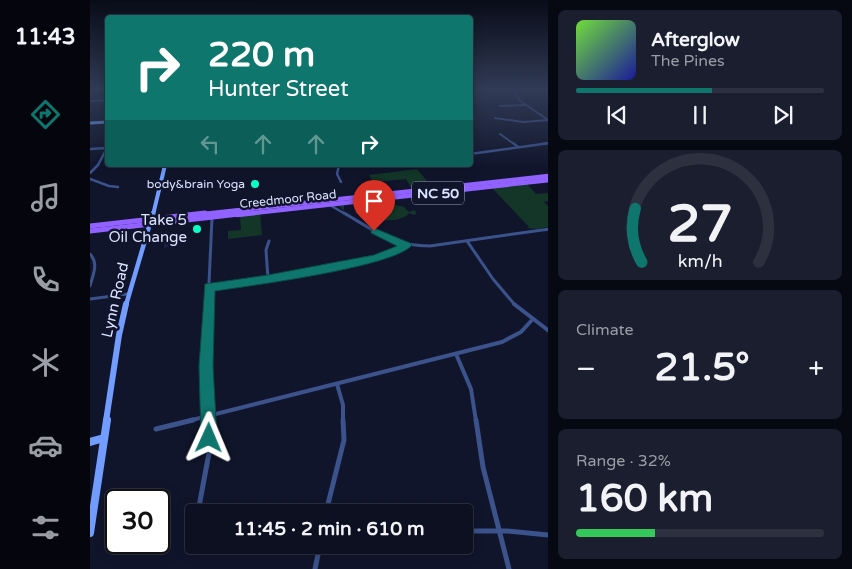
<!DOCTYPE html>
<meta charset="utf-8">
<style>
:root{--surface:#0c1021;--page:#1a1e2e;--text:#f1f3f6;--muted:#9a9da5;--line:#2c303f;--accent:#0f766e}
body{margin:0;font-family:"Varela Round",sans-serif;background:var(--page);color:var(--text);height:100vh;display:flex;flex-direction:column;font-size:19px;white-space:nowrap}
*{box-sizing:border-box;margin:0}
p{font-size:16px;color:var(--muted)}
.icon{flex:none;width:28px;height:28px;fill:none;stroke:currentColor;stroke-width:2;stroke-linecap:round;stroke-linejoin:round}
.map{position:relative;flex:1;overflow:hidden}
.details{display:flex;flex-direction:column;gap:10px;padding:10px;background:#070912;width:304px}
.details>*{flex:none}
.guide{position:absolute;left:15px;top:15px;width:368px;height:152px;border-radius:5px;box-shadow:0 2px 12px #0003,0 0 0 1px var(--line);background:#0f766e;color:#fff;overflow:hidden}
.speed{position:absolute;left:15px;top:489px;display:flex;gap:10px;font-size:25px;font-weight:700;text-align:center}
.speed>*{display:grid;place-content:center;width:65px;height:65px;border-radius:50%;background:var(--surface);box-shadow:0 2px 12px #0003,0 0 0 1px var(--line);line-height:1}
.speed .limit{border:2px solid #111;border-radius:8px;background:#fff;color:#111}
.pin{position:absolute;display:grid;place-items:center;width:42px;height:42px;color:#fff;margin:-51px -21px;border-radius:50% 50% 50% 0;rotate:-45deg;box-shadow:0 0 5px #0007}
.pin .icon{rotate:45deg}
.me{position:absolute;width:55px;margin:-28px;rotate:1deg;stroke-linejoin:round;filter:drop-shadow(0 0 4px #0008)}
.turn{display:flex;align-items:center;gap:18px;height:105px;padding:0 20px;font-size:22px}
.turn .icon{width:65px;height:65px;stroke-width:2.5}
.turn b{display:block;font-size:35px;line-height:42px}
.lanes{display:flex;align-items:center;height:48px;padding:0 20px;background:#0003;justify-content:center;gap:25px;direction:ltr}
.lanes .off{opacity:.35}
.big{font-size:38px;font-weight:800;line-height:1.1}
.details .widget{flex:1;display:flex;flex-direction:column;justify-content:center;gap:8px;min-width:0;padding:0 18px;border-radius:8px;background:var(--page)}
.details .dial{align-items:center;gap:0}
.dial svg{height:130px;overflow:visible;fill:none;stroke:var(--line);stroke-width:7;stroke-linecap:round;text-anchor:middle}
.dial text{fill:var(--text);stroke:none}
.song{display:flex;align-items:center;gap:15px}
.cover{width:60px;height:60px;border-radius:8px;background:linear-gradient(135deg,hsl(100 70% 55%),hsl(240 70% 35%))}
.played{height:5px;border-radius:2px;background:linear-gradient(90deg,var(--accent) 55%,var(--line) 55%)}
.keys{display:flex;justify-content:space-around;direction:ltr}
.heat{display:flex;justify-content:space-between;align-items:center;font-size:28px;direction:ltr}
.charge{height:8px;border-radius:4px;background:linear-gradient(90deg,#34c759 32%,var(--line) 0)}
.trip{position:absolute;left:95px;top:504px;width:288px;height:50px;border-radius:5px;background:var(--surface);box-shadow:0 2px 12px #0003,0 0 0 1px var(--line);font-weight:800;line-height:50px;text-align:center}
main{display:flex;flex:1;min-height:0}
.tab-bar{display:flex;flex-direction:column;width:90px;justify-content:space-around;align-items:center;background:#05060d;color:var(--muted)}
.tab-bar .icon{width:35px;height:35px}
.tab-bar .on{color:var(--accent)}
.tab-bar b{font-size:22px;color:var(--text)}
.map>svg:first-child{display:block}
.green{fill:#133629}
.building{fill:#1c224d}
.lines{fill:none;stroke-linecap:round;stroke-linejoin:round}
.street-far4{stroke:#3b528b;stroke-width:2}
.street-far3{stroke:#3b528b;stroke-width:2.5}
.street-far2{stroke:#3b528b;stroke-width:3}
.street-far1{stroke:#3b528b;stroke-width:4}
.street{stroke:#3b528b;stroke-width:5}
.secondary-far4{stroke:#729dff;stroke-width:3}
.secondary-far3{stroke:#729dff;stroke-width:4}
.secondary-far2{stroke:#729dff;stroke-width:4.5}
.secondary-far1{stroke:#729dff;stroke-width:6}
.secondary{stroke:#729dff;stroke-width:8}
.primary-far1{stroke:#9162ff;stroke-width:4.5}
.primary{stroke:#9162ff;stroke-width:5}
.route{fill:#0f766e;stroke:#0a4d48}
.poi-dot{fill:#07ffc6;stroke:#10152c;stroke-width:2}
.labels{text-anchor:middle;dominant-baseline:central;stroke-width:5;stroke-linejoin:round;paint-order:stroke}
.far-poi-label{font-size:12px;fill:#dbe3ff;stroke:#10152c;text-anchor:end}
.far-street-label{font-size:12px;fill:#dbe3ff;stroke:#10152c}
.shield{fill:#10152c;stroke:#9ea5c0;stroke-width:1}
.shield-label{font-size:14px;font-weight:bold;fill:#dbe3ff}
.poi-label{font-size:15px;fill:#dbe3ff;stroke:#10152c;text-anchor:end}
.street-label{font-size:15px;fill:#dbe3ff;stroke:#10152c}
</style>
<main>
<nav class="tab-bar">
<b>11:43</b>
<svg class="icon on" aria-label="directions" viewBox="0 0 24 24"><path d="M12 3l9 9-9 9-9-9zM9 14v-3h6M13 9l2 2-2 2"/></svg>
<svg class="icon" aria-label="music" viewBox="0 0 24 24"><path d="M9 18V5l10-2v13"/><circle cx="6" cy="18" r="3"/><circle cx="16" cy="16" r="3"/></svg>
<svg class="icon" aria-label="phone" viewBox="0 0 24 24"><path d="M5 4h4l2 5-3 2q2 4 5 5l2-3 5 2v4C11 20 4 13 5 4z"/></svg>
<svg class="icon" aria-label="climate" viewBox="0 0 24 24"><path d="M12 3v18M4 7l16 10M4 17L20 7"/></svg>
<svg class="icon" aria-label="car" viewBox="0 0 24 24"><path d="M5 17H2v-5l4-1 3-4h7l3 4 3 1v5h-3M9 17h6M6 11h13"/><circle cx="7" cy="17" r="2"/><circle cx="17" cy="17" r="2"/></svg>
<svg class="icon" aria-label="filters" viewBox="0 0 24 24"><path d="M4 7h16M4 17h16"/><circle cx="9" cy="7" r="2"/><circle cx="15" cy="17" r="2"/></svg>
</nav>
<div class="map">
<svg width="459" height="569" viewBox="0 0 459 569">
<rect width="100%" height="100%" fill="#10152c"/>
<!-- green -->
<g class="green">
<path d="M327 169 342 187 322 189 316 179 283 182 279 175Z"/>
<path d="M458 181 437 184 446 194 458 193V201L454 202 458 206V227L447 229 437 228 439 227 402 188 254 204V211L249 206 255 204Z"/>
<path d="M305 205 314 207 319 212 324 210 327 213 324 215 319 213C314 223 279 222 271 215V211L279 207Z"/>
<path d="M170 214 172 235 138 239V231L151 230 150 216Z"/>
</g>
<!-- building -->
<path class="building" d="M76 231 84 235 77 240 88 239 87 244 74 248 75 243 66 238Z"/>
<g class="lines">
<!-- street-far4 -->
<g class="street-far4">
<path d="M425 89 429 100 458 120"/>
<path d="M429 89H437"/>
<path d="M380 94H383"/>
<path d="M0 101 18 100"/>
<path d="M410 106 435 105"/>
<path d="M405 118 433 122 458 120"/>
<path d="M410 134 424 144"/>
<path d="M450 144 459 143"/>
</g>
<!-- street-far3 -->
<g class="street-far3">
<path d="M423 143 428 147"/>
<path d="M0 149 17 148"/>
<path d="M380 154 459 143"/>
<path d="M238 165 248 166"/>
<path d="M249 165 247 174 251 182"/>
<path d="M0 173 8 165 17 148"/>
<path d="M0 179 19 186 28 187"/>
<path d="M238 204 257 215"/>
</g>
<!-- street-far2 -->
<g class="street-far2">
<path d="M254 213C285 231 303 246 340 246L459 229"/>
<path d="M377 241 403 279 425 305"/>
<path d="M0 254C9 264 3 274 0 286"/>
<path d="M178 279 176 250 179 241"/>
<path d="M119 287 255 266 304 252 317 245"/>
<path d="M0 299 38 294"/>
<path d="M118 305 122 218"/>
</g>
<!-- street-far1 -->
<g class="street-far1">
<path d="M118 304 116 365 120 421"/>
<path d="M424 304 459 331"/>
<path d="M366 354 381 389 386 421"/>
<path d="M247 384 253 405V421"/>
<path d="M98 421 412 342 431 332 441 321"/>
</g>
<!-- street -->
<g class="street">
<path d="M386 420 393 467 419 569"/>
<path d="M66 429 103 420"/>
<path d="M108 512 119 453 120 420"/>
<path d="M236 512 254 440 253 420"/>
<path d="M374 531H417L459 535"/>
<path d="M103 537 104 534"/>
<path d="M225 569 230 545"/>
</g>
<!-- secondary-far4 -->
<path class="secondary-far4" d="M0 123 18 122"/>
<!-- secondary-far3 -->
<path class="secondary-far3" d="M63 215 75 165"/>
<!-- secondary-far2 -->
<path class="secondary-far2" d="M36 305 63 213"/>
<!-- secondary-far1 -->
<path class="secondary-far1" d="M16 421 29 335 36 304"/>
<!-- secondary -->
<g class="secondary">
<path d="M0 442 14 438"/>
<path d="M0 533 17 420"/>
</g>
<!-- primary-far1 -->
<g class="primary-far1">
<path d="M104 215 459 176"/>
<path d="M147 215 459 180"/>
</g>
<!-- primary -->
<g class="primary">
<path d="M0 226 115 213"/>
<path d="M0 231 158 213"/>
</g>
</g>
<!-- sky -->
<linearGradient id="sky" x2="0" y2="1"><stop stop-color="#090c18"/><stop offset="0.53" stop-color="#313b56"/><stop offset="1" stop-color="#313b56" stop-opacity="0"/></linearGradient>
<rect width="459" height="168" fill="url(#sky)"/>
<!-- route -->
<path class="route" d="M284 228 320 243 322 245C305 267 158 286 125 291L123 366 127 438 125 444 119 446 114 444 111 438 109 366 115 284 178 275 284 255 307 246 281 233V229Z"/>
<!-- markers -->
<g class="poi-dot">
<circle cx="165" cy="184" r="5"/>
<circle cx="107" cy="229" r="5"/>
</g>
<g class="labels">
<!-- far-poi labels -->
<g class="far-poi-label">
<text x="155" y="184">body&amp;brain Yoga</text>
</g>
<!-- far-street labels -->
<g class="far-street-label">
<text transform="translate(198 199) rotate(-6)">Creedmoor Road</text>
</g>
<!-- shield labels -->
<rect class="shield" x="322" y="181.5" width="52" height="23" rx="4"/>
<g class="shield-label">
<text x="348" y="193">NC 50</text>
</g>
<!-- poi labels -->
<g class="poi-label">
<text x="97" y="220">Take 5<tspan x="97" dy="17">Oil Change</tspan></text>
</g>
<!-- street labels -->
<g class="street-label">
<text transform="translate(25 300) rotate(-77)">Lynn Road</text>
</g>
</g>
</svg>
<div class="speed"><div class="limit">30</div></div>
<div class="pin" style="left:284px;top:231px;background:#d93025"><svg class="icon" aria-label="arrive" viewBox="0 0 24 24"><path d="M6 21V4h12l-3 4 3 4H6"/></svg></div>
<svg class="me" style="left:119px;top:438px" viewBox="-20 -20 40 40"><path d="M0-17L14 15 0 8-14 15z" fill="#0f766e" stroke="#fff" stroke-width="4"/></svg>
<div class="trip">11:45 · 2 min · 610 m</div>
<div class="guide">
<div class="turn"><svg class="icon" aria-label="right" viewBox="0 0 24 24"><path d="M7 20v-9h11M14 6l5 5-5 5"/></svg><div><b>220 m</b>Hunter Street</div></div>
<div class="lanes"><svg class="icon off" aria-label="left" viewBox="0 0 24 24"><path d="M17 20v-9H6M10 6l-5 5 5 5"/></svg><svg class="icon off" aria-label="ahead" viewBox="0 0 24 24"><path d="M12 20V5M6 11l6-6 6 6"/></svg><svg class="icon off" aria-label="ahead" viewBox="0 0 24 24"><path d="M12 20V5M6 11l6-6 6 6"/></svg><svg class="icon" aria-label="right" viewBox="0 0 24 24"><path d="M7 20v-9h11M14 6l5 5-5 5"/></svg></div>
</div>
</div>
<section class="details">
<div class="widget">
<div class="song"><i class="cover"></i><div><b>Afterglow</b><p>The Pines</p></div></div>
<div class="played"></div>
<div class="keys"><svg class="icon" aria-label="previous" viewBox="0 0 24 24"><path d="M18 5L8 12l10 7zM5 5v14"/></svg><svg class="icon" aria-label="pause" viewBox="0 0 24 24"><path d="M8 5v14M16 5v14"/></svg><svg class="icon" aria-label="next" viewBox="0 0 24 24"><path d="M6 5l10 7-10 7zM19 5v14"/></svg></div>
</div>
<div class="widget dial"><svg viewBox="0 0 100 80">
<path d="M14 69A42 42 0 1 1 86 69"/>
<path d="M14 69A42 42 0 0 1 10 36" stroke="#0f766e"/>
<text x="50" y="56" font-size="32" font-weight="700">27</text>
<text x="50" y="72" font-size="11">km/h</text>
</svg></div>
<div class="widget"><p>Climate</p>
<div class="heat"><a>−</a><b class="big">21.5°</b><a>+</a></div>
</div>
<div class="widget"><p>Range · 32%</p><b class="big">160 km</b><div class="charge"></div></div>
</section>
</main>
